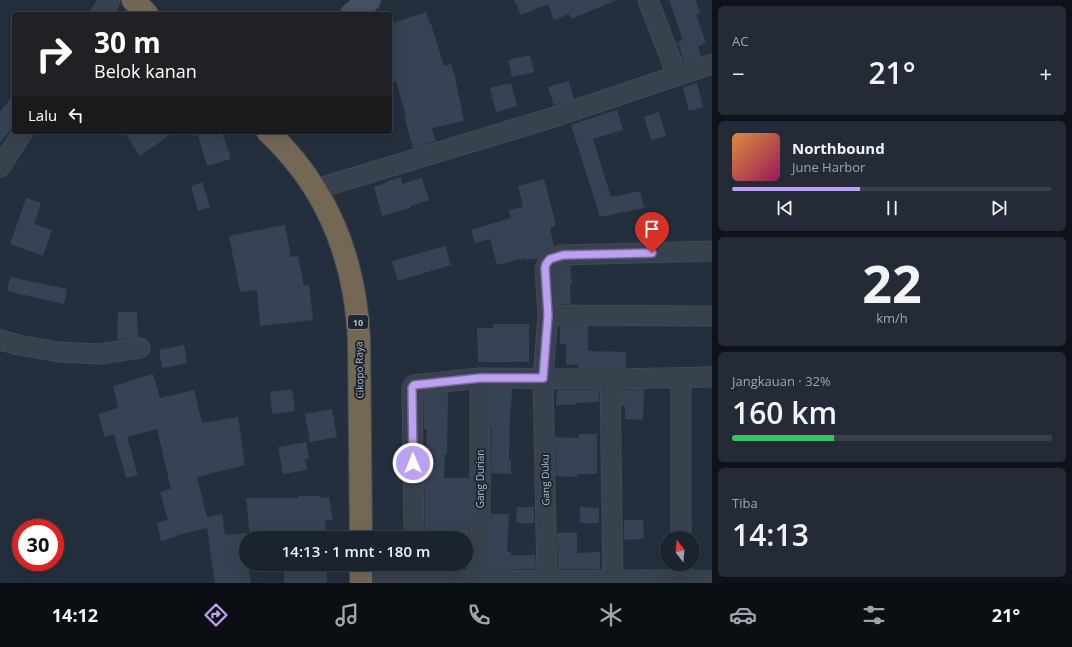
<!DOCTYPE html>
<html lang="id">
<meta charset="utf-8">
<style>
:root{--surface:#1b232e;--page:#242b36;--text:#f1f3f6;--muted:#a0a4aa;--line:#39404a;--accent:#bca0f2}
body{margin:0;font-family:"Open Sans",sans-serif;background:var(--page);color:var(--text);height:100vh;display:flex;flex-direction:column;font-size:15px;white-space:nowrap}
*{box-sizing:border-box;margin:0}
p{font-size:13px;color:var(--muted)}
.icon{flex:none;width:22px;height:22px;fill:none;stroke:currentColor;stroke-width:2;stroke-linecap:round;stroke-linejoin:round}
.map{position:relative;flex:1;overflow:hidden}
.drawer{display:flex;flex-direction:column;gap:6px;padding:6px;background:#0f1319;width:360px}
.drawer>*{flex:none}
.hud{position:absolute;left:12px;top:12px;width:380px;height:122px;border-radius:4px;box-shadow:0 4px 16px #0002,0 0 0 1px var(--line);background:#202124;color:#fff;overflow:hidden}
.needle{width:26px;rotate:344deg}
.buttons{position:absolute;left:660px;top:531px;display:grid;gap:8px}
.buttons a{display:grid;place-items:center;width:40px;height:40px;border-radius:50%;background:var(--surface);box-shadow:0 4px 16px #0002,0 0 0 1px var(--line);font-size:20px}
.speed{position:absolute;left:12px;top:519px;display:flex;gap:8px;font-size:20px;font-weight:700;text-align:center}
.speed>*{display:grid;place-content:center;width:52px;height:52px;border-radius:50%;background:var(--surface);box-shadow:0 4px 16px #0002,0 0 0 1px var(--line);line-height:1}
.speed .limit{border:6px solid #d22;background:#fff;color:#111}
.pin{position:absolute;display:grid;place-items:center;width:34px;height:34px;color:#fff;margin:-41px -17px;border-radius:50% 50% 50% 0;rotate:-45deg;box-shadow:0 0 4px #0007}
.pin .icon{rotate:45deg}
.me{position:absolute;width:44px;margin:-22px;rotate:359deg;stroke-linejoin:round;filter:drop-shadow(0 0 3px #0008)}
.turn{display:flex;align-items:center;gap:14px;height:84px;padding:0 16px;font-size:18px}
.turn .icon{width:52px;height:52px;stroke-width:2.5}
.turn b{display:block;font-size:28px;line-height:34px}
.then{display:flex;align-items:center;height:38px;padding:0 16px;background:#0003;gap:8px;font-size:15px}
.big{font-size:30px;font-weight:600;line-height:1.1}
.drawer .card{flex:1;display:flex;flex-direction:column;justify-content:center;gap:6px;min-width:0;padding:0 14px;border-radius:6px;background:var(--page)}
.drawer .dial{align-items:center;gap:0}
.dial b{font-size:52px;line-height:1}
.song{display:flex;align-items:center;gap:12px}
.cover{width:48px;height:48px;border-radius:6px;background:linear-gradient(135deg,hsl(30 70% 55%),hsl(330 70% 35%))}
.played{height:4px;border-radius:2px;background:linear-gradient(90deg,var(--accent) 40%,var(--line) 40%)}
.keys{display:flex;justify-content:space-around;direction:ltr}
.heat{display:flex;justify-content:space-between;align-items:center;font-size:22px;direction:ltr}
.charge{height:6px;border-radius:3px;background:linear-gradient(90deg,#34c759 32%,var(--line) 0)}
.trip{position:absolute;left:239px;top:531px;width:234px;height:40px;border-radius:20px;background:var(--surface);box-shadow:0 4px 16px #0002,0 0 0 1px var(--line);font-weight:600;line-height:40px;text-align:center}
.dock{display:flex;height:64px;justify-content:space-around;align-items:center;background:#0b0e12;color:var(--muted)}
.dock .icon{width:28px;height:28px}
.dock .active{color:var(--accent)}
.dock b{font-size:18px;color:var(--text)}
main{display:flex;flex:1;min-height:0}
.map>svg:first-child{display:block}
.building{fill:#364354}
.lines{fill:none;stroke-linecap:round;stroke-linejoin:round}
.street-casing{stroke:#414a57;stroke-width:21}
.secondary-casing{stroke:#414a57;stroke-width:24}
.highway-casing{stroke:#434c59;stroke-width:24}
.street{stroke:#38414e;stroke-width:19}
.secondary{stroke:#465061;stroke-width:22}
.highway{stroke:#746855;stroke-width:22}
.route-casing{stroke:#7a689d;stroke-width:10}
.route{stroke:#bca0f2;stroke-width:7}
.labels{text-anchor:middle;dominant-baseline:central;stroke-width:4;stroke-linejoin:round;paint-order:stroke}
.shield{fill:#1d2633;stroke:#878f9c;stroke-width:1}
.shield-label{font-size:9px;font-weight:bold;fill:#b4bcc9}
.street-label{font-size:10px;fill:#b4bcc9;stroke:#1d2633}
</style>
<main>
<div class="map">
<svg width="712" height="583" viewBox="0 0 712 583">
<rect width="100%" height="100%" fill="#242f3e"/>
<!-- building -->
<g class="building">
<path d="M514 0H617L571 19 569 14 554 20 548 4 521 15Z"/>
<path d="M669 0H696L700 13 696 14 706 43 698 46 701 56 684 62 678 42 683 40Z"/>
<path d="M426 12 430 24H431L444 66 451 64 455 77 464 121 432 128 436 141 413 148 404 116H406L396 81 393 82 390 74V24Z"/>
<path d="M530 55 534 72 512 77 508 60Z"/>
<path d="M569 81 574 99 554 105 548 87Z"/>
<path d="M511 83 517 106 496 112 490 88Z"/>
<path d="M697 83 703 107 689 111 683 87Z"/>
<path d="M14 94V125L0 143V112Z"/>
<path d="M617 110 623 130 593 139 611 197 640 191 644 208 600 217 571 125Z"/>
<path d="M659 112 666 136 651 140 644 117Z"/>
<path d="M124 132H174L140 156Z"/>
<path d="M197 132H222L231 159 207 166Z"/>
<path d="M401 177 402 184 422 178 429 200 410 206V208L382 216 374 187 386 183 385 182Z"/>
<path d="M544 179 556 225H554V227L550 228 554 246 545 250 538 258 525 260V258L497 265 490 239 475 243 471 230 511 218 509 210 523 207 518 186Z"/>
<path d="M202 182 210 207 198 211 191 186Z"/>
<path d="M26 198 41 203 34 224 52 230 43 256 10 244Z"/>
<path d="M285 225 291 257 298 256 304 286 309 285 313 320 260 326 257 290 240 292 229 236Z"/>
<path d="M445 246 451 265 398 281 392 261Z"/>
<path d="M564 266H570L572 285H570L571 304H558L556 271 558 268Z"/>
<path d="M10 277 67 289 64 304 7 291Z"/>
<path d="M118 312H137L138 337 117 340Z"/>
<path d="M493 324H529V362H478L477 328H493Z"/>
<path d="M560 326H588V351L626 352V368H578V365H566V344H560Z"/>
<path d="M184 345 187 363 162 368 159 350Z"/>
<path d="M153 374 160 398 194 390 202 423 238 417 245 465 197 477 207 517 222 514 225 535 246 533V564H248L251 583H215L207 528 178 535V536L161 541 157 523 168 520 160 492 171 489 157 429 127 437 138 475 126 478 114 434 105 437 98 414 118 408 113 386Z"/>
<path d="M292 389 295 411 272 414 270 392Z"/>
<path d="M491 389H512L511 409H510L509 460H511V474L491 473 492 429H491Z"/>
<path d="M644 389 643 420 625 419V406H621V390Z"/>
<path d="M557 390H599V402L576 403V405H556Z"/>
<path d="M448 392 447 454H445L444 478H469V570H466V538H425L424 458H426L427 429H424L423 395Z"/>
<path d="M332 409 337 437 310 442 305 414Z"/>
<path d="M579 434H597V474H577V477L556 476 555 437 579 438Z"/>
<path d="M306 442 309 458 305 459 307 470 283 474 278 447Z"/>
<path d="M298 496H321V498L329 497 333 520 325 521 326 538H250L246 498H298Z"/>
<path d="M517 507H534V523H516Z"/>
<path d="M580 507 599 508V523H580Z"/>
<path d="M491 514H509L507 552H511V555H535L536 569 491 570Z"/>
<path d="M624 520H643L644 539 624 540Z"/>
<path d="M557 533H577V553L600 552V569H558Z"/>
<rect x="284" y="564" width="43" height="19"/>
</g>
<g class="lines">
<!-- street casing -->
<g class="street-casing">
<g id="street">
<path d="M648 0 677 75"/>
<path d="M101 14 110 0"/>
<path d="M0 167 23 132"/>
<path d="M316 189 551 118 712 64"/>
<path d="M548 315 712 316"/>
<path d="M0 340 19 345 59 352 99 354 140 348"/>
<path d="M480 378V581"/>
<path d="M681 378V538"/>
<path d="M610 379 613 581"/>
<path d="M414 538 412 388 414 385 480 378 610 379 712 377"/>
<path d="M415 564V582"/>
<path d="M681 564 682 580"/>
<path d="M361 581 682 580 712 581"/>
<path d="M547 581 543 378 548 315 545 269C548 259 554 257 563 255L712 251"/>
</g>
</g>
<!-- secondary casing -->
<g class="secondary-casing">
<path id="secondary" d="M352 14 369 0"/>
</g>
<!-- highway casing -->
<g class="highway-casing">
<g id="highway">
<path d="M133 0 147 14"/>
<path d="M268 132C328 188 355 258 359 339L361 538"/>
<path d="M361 564V583"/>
</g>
</g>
<!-- street -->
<use href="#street" class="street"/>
<!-- secondary -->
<use href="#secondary" class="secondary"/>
<!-- highway -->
<use href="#highway" class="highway"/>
</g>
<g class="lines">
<!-- route casing -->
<g class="route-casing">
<path id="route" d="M413 463 412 388 414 385 480 378H543L548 315 545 268 546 264 550 259 563 255 652 253"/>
</g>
<!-- route -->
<use href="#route" class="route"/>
</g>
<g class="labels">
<!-- shield labels -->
<rect class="shield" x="348" y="315" width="20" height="14" rx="3"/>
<g class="shield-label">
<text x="358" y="322">10</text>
</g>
<!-- street labels -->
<g class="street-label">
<text transform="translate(359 370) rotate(-91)">Cikopo Raya</text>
<text transform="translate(480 479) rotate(-90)">Gang Durian</text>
<text transform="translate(545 480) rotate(-91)">Gang Duku</text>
</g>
</g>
</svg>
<div class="buttons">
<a><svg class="needle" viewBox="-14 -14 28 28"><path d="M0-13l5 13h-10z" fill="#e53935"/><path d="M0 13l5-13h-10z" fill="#a0a4aa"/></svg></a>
</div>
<div class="speed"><div class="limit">30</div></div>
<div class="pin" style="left:652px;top:253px;background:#d93025"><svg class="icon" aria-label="arrive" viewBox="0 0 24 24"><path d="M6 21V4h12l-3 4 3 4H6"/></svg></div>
<svg class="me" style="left:413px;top:463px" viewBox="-20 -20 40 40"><circle r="17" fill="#bca0f2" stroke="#fff" stroke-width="3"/><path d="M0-11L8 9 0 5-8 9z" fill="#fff"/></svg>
<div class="trip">14:13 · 1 mnt · 180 m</div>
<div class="hud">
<div class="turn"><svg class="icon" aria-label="right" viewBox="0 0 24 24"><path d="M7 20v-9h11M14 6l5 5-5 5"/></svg><div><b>30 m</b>Belok kanan</div></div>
<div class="then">Lalu<svg class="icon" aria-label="left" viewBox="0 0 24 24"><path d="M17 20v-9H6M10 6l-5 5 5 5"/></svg></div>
</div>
</div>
<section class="drawer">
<div class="card"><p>AC</p>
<div class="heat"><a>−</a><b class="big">21°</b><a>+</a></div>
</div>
<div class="card">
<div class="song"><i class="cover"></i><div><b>Northbound</b><p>June Harbor</p></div></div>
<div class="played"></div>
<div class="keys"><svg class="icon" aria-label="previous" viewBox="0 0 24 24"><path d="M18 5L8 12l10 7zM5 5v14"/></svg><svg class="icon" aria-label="pause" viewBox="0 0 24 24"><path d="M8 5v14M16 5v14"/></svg><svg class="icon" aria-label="next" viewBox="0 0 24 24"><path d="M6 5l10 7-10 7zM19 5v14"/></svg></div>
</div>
<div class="card dial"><b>22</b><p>km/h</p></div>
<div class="card"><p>Jangkauan · 32%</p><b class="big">160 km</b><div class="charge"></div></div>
<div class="card"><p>Tiba</p><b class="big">14:13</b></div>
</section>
</main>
<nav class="dock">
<b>14:12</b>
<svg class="icon active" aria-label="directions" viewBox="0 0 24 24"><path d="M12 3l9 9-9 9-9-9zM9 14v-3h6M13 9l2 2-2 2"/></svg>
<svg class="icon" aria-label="music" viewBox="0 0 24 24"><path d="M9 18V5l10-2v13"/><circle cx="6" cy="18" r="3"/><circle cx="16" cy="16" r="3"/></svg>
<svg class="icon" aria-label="phone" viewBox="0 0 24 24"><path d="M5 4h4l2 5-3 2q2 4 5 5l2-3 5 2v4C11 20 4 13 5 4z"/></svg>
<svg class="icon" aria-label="climate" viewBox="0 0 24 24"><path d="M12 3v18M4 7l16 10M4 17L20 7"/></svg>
<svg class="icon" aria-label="car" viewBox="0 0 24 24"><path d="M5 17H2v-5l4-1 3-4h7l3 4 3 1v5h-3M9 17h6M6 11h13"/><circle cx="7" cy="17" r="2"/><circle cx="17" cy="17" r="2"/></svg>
<svg class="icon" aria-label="filters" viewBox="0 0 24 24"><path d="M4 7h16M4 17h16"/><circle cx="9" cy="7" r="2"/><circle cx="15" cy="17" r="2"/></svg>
<b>21°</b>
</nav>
